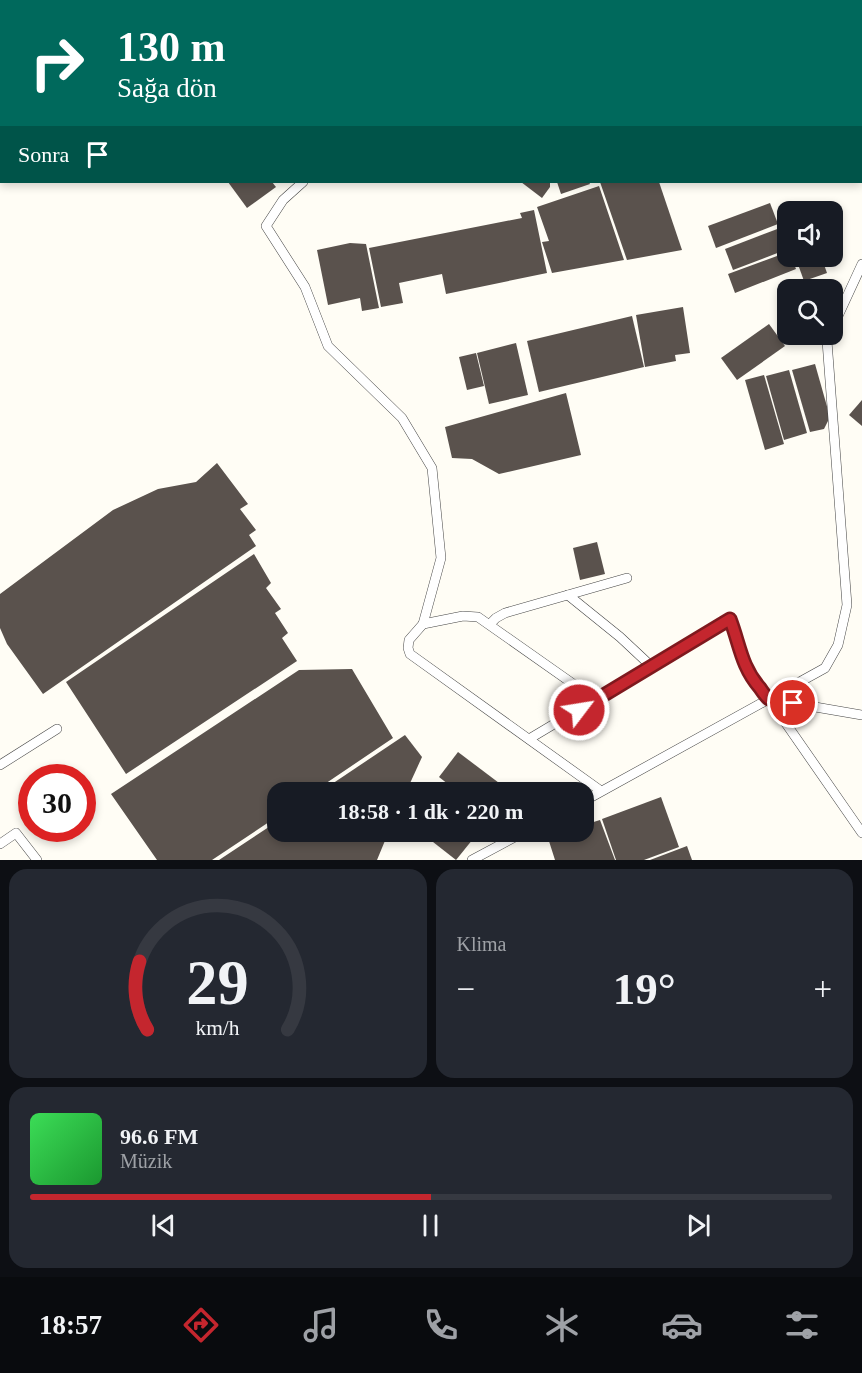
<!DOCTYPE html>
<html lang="tr">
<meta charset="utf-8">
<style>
:root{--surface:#171b24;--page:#242831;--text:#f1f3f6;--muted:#9ea1a6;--line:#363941;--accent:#c4262e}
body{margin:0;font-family:Georgia,serif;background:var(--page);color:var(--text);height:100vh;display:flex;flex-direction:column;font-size:22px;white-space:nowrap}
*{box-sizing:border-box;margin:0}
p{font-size:20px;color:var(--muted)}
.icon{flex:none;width:33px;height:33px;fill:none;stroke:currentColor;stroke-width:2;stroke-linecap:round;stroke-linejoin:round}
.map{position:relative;height:860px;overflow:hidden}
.drawer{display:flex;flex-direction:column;gap:9px;padding:9px;background:#0d0f14;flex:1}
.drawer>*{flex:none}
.hud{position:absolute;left:0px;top:0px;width:862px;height:183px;box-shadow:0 3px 9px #0003;background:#00695c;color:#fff;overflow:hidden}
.tools{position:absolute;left:777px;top:201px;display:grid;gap:12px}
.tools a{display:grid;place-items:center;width:66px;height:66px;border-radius:12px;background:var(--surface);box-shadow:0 3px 9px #0003;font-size:30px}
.speed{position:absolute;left:18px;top:764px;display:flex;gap:12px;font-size:30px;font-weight:700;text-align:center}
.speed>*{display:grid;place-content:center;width:78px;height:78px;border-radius:50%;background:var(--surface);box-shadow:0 3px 9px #0003;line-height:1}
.speed .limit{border:9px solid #d22;background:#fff;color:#111}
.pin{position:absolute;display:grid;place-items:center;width:51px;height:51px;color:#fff;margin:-26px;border:3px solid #fff;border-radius:50%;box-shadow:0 2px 6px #0007}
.me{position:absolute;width:66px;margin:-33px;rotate:59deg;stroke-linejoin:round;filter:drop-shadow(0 0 4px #0008)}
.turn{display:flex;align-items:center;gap:21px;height:126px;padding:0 18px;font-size:27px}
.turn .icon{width:78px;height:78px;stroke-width:2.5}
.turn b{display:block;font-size:42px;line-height:51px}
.then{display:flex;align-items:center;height:57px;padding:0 18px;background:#0003;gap:12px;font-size:22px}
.big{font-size:45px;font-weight:700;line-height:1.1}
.drawer .widget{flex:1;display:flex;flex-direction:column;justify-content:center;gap:9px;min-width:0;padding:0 21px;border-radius:18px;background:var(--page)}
.drawer .dial{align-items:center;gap:0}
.dial svg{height:156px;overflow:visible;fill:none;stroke:var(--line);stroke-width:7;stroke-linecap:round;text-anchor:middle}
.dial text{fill:var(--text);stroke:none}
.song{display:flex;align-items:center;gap:18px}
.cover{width:72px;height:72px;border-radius:9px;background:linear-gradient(135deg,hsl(130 70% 55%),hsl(130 70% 35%))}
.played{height:6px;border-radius:3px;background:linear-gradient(90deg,var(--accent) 50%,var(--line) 50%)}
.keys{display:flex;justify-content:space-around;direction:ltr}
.heat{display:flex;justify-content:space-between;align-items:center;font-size:33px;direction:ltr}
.drawer .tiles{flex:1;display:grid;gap:9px;grid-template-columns:1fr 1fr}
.widget:last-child{grid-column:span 2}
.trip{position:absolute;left:267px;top:782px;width:327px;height:60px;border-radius:18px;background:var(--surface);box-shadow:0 3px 9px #0003;font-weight:700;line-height:60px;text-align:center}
.dock{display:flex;height:96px;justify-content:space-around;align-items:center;background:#090b0e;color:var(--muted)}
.dock .icon{width:42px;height:42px}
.dock .selected{color:var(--accent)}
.dock b{font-size:27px;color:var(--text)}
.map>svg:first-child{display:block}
.building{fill:#5a524d}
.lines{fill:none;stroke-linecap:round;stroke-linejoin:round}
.minor-casing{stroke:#444;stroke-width:10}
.minor{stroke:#fff;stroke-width:9}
.route-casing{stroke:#7f191e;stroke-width:15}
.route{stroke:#c4262e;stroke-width:10}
</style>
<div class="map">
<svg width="862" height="860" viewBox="0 0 862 860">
<rect width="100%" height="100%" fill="#fffdf5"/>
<!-- building -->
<g class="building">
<path d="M228 182H272L276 187 247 208Z"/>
<path d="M521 182H550V187L542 198Z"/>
<path d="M557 182H589L590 184 561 194Z"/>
<path d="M600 182H659L682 250 627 260Z"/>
<path d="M599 186 624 260 552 273 542 242 549 241 537 207Z"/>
<path d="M770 203 778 224 716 248 708 226Z"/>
<path d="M534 210 547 273 446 294 442 274 399 283 403 303 381 307 369 248 522 218 520 213Z"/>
<path d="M780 228 788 249 733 270 725 249Z"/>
<path d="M350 243 366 244 379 308 362 311 360 298 328 305 317 250Z"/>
<path d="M788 252V256H791L796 269 735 293 728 274Z"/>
<path d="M795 256H821L827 273 804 281Z"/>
<path d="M683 307 690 353 675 355 676 361 645 367 636 315Z"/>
<path d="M632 316 644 367 539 392 527 341Z"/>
<path d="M769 324 785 346 737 380 721 358Z"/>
<path d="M516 343 528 395 489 404 477 353Z"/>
<path d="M476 353 484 386 467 390 459 357Z"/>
<path d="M815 364 830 417 824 429 810 432 792 370Z"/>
<path d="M789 370 807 433 784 440 766 376Z"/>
<path d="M764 375 784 444 765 450 745 380Z"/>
<path d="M566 393 581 455 499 474 472 459 452 458 445 427Z"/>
<path d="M862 400V426L849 415Z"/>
<path d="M217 463 248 504 240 509 256 530 249 535 256 546 43 694 7 644 0 628V594L113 510 158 489 196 482Z"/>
<path d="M597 542 605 574 580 580 573 548Z"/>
<path d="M254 554 271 583 266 588 281 609 275 613 288 633 282 638 297 661 126 774 66 682Z"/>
<path d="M352 669 393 738 313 792H278V816L212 860H157L111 794 299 670Z"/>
<path d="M405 735 422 757 406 792H320Z"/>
<path d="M458 752 511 792H458L439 777Z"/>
<path d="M661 797 679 847 644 860H616L602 819Z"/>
<path d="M600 820 615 860H555L548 838 568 831H584V825Z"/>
<path d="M278 821V831H389L377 860H219Z"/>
<path d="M419 831H462L473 839 456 860Z"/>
<path d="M687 846 692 860H650Z"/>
</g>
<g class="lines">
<!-- minor casing -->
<g class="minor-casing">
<g id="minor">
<path d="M838 0 839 2"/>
<path d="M515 2 516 0"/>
<path d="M861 36 862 38"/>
<path d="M303 182 283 200 266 226 305 287 328 346 402 418 432 468 441 558 423 624 409 640 408 648 410 654 601 791"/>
<path d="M832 329 862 264"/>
<path d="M568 595 620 637 651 666"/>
<path d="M423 624 463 616 478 617 596 700"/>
<path d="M490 624 496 618 505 613 627 578"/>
<path d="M769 699 862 715"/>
<path d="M529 739 730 619 737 639 746 670 752 679 769 699 862 833"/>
<path d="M0 765 57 729"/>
<path d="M584 801 825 668 838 645 847 605 827 341 830 334"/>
<path d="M0 844 16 833 37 860"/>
<path d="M472 860 526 831"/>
</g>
</g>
<!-- minor -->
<use href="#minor" class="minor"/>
</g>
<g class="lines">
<!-- route casing -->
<g class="route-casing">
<path id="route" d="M579 710 730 619C740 645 741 666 760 688 762 691 766 697 769 699 775 702 786 702 793 703"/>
</g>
<!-- route -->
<use href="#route" class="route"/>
</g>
</svg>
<div class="tools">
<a><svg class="icon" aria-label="sound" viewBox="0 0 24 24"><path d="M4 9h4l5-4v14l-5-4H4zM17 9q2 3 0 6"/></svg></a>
<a><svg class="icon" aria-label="search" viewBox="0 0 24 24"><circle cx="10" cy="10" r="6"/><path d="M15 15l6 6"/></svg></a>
</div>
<div class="speed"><div class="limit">30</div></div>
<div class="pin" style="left:793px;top:703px;background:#d93025"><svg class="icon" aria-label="arrive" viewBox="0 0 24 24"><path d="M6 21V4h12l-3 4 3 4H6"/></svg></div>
<svg class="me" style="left:579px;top:710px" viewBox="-20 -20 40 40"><circle r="17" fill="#c4262e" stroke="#fff" stroke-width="3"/><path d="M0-11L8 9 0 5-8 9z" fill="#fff"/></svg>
<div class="trip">18:58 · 1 dk · 220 m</div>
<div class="hud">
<div class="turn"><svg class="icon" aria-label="right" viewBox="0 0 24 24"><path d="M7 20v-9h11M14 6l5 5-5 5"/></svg><div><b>130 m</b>Sağa dön</div></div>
<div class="then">Sonra<svg class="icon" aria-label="arrive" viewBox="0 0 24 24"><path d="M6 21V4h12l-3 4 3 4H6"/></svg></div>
</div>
</div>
<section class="drawer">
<div class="tiles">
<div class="widget dial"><svg viewBox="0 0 100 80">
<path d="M14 69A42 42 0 1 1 86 69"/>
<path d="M14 69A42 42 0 0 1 10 34" stroke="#c4262e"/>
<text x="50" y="56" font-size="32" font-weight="700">29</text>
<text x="50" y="72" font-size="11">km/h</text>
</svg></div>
<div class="widget"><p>Klima</p>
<div class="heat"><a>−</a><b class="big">19°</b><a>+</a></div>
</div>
<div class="widget">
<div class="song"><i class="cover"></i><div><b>96.6 FM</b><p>Müzik</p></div></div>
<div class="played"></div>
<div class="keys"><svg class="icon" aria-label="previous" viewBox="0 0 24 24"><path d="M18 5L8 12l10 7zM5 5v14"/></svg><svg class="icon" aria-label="pause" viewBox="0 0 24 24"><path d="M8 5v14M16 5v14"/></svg><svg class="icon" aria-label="next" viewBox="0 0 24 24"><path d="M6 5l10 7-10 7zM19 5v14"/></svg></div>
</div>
</div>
</section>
<nav class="dock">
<b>18:57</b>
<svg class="icon selected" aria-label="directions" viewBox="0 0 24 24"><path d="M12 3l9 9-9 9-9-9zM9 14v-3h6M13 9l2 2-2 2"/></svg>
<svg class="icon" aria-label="music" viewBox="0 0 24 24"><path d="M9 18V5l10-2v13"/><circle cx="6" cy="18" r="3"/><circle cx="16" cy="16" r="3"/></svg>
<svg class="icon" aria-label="phone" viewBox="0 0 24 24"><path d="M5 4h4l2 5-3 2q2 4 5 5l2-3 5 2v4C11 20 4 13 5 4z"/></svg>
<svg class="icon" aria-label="climate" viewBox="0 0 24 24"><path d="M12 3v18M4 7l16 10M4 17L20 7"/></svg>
<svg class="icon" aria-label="car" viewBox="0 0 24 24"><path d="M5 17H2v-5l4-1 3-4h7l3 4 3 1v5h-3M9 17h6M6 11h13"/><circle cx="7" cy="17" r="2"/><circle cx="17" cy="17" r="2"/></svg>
<svg class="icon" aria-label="filters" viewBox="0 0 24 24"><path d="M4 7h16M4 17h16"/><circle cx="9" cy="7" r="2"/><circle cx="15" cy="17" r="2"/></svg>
</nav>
